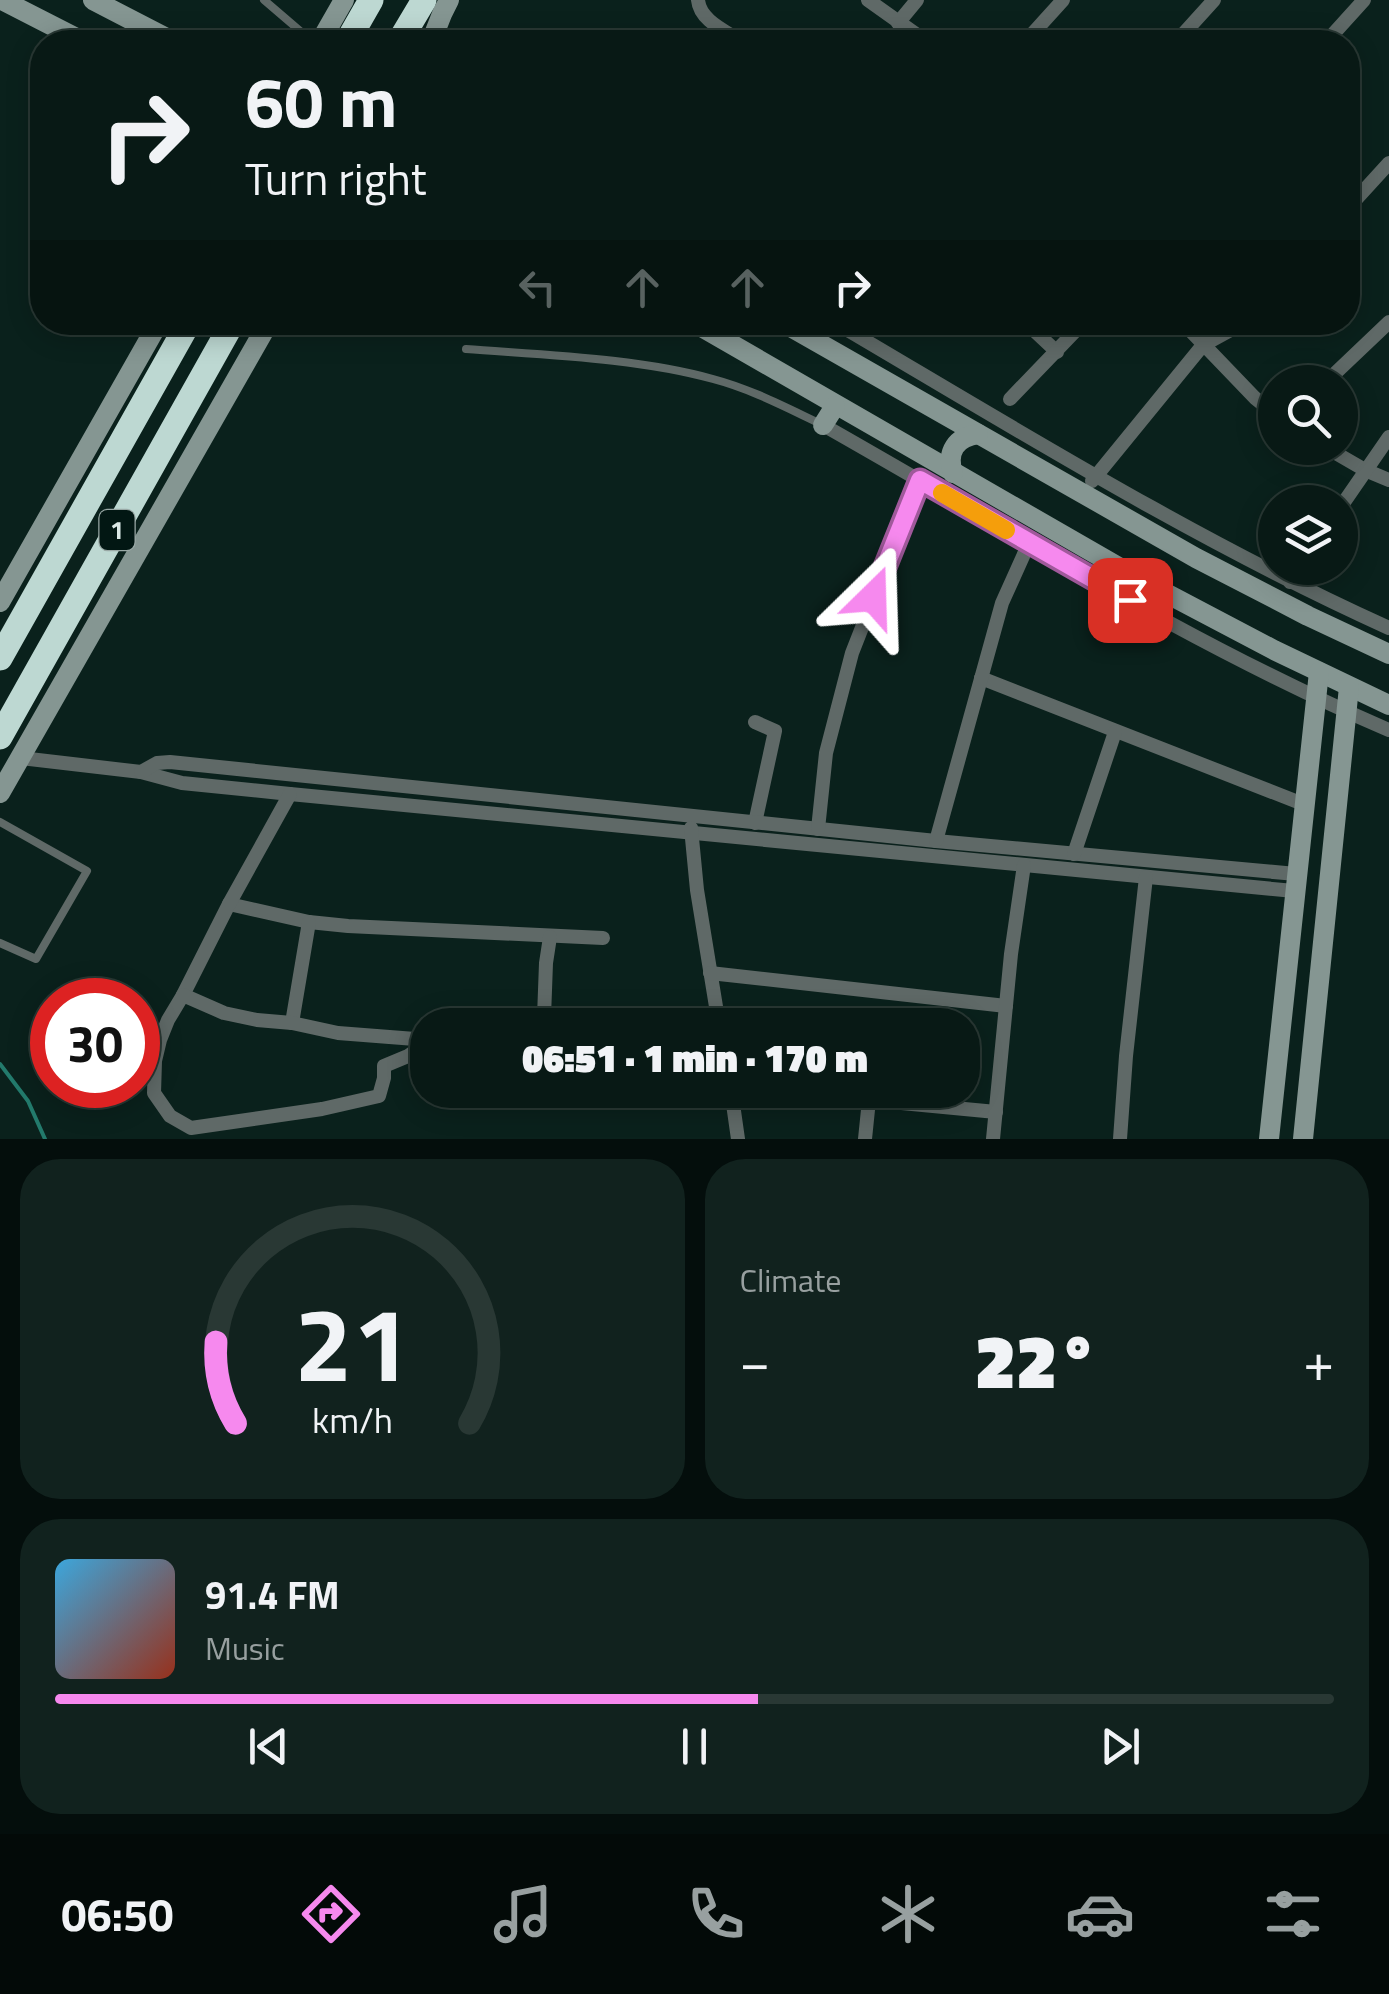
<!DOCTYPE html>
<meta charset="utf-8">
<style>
:root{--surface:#081915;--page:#11221e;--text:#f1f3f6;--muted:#98a0a0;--line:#293834;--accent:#f689ee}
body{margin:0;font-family:"Titillium Web",sans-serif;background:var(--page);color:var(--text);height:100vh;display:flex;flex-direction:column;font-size:38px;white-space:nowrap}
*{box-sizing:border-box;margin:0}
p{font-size:32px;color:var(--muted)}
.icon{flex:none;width:55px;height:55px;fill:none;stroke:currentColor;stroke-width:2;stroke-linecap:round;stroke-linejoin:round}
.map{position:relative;height:1139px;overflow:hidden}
.details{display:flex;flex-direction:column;gap:20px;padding:20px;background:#040e0c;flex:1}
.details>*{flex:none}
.top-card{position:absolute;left:30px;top:30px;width:1330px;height:305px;border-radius:40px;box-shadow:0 5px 25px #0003,0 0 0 2px var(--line);background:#081915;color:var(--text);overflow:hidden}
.tools{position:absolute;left:1258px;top:365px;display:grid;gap:20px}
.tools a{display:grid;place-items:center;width:100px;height:100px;border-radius:50%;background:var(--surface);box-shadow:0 5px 25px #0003,0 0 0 2px var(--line);font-size:50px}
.speed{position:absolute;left:30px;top:978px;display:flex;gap:20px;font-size:50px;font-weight:700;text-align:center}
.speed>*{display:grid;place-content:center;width:130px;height:130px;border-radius:50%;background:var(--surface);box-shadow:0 5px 25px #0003,0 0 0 2px var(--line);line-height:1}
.speed .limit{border:15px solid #d22;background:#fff;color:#111}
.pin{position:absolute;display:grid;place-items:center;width:85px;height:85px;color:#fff;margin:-42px;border-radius:20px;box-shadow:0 5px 15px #0006}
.me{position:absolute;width:110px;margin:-55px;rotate:22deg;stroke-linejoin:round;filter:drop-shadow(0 0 8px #0008)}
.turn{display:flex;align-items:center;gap:35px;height:210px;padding:0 50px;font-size:45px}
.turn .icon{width:130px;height:130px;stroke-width:2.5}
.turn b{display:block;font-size:70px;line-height:85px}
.lanes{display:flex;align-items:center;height:95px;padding:0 50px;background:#0003;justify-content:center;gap:50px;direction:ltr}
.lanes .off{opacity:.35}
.big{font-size:75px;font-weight:800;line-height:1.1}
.details .widget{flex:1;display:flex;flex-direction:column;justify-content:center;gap:15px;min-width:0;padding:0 35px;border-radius:40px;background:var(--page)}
.details .dial{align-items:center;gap:0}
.dial svg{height:260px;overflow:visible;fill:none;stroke:var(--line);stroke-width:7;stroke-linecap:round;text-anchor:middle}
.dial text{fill:var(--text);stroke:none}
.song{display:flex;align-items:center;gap:30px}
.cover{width:120px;height:120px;border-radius:15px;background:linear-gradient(135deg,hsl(200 70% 55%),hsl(10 70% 35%))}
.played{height:10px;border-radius:5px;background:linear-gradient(90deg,var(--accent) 55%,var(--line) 55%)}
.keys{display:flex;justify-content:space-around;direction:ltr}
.heat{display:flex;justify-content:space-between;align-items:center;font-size:55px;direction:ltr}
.details .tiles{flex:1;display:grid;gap:20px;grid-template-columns:1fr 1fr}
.widget:last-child{grid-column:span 2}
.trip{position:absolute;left:410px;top:1008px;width:570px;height:100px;border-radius:40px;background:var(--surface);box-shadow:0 5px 25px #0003,0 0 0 2px var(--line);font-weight:800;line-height:100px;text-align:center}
.menu{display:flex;height:160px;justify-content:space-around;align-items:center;background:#030a08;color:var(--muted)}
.menu .icon{width:70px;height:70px}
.menu .selected{color:var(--accent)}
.menu b{font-size:45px;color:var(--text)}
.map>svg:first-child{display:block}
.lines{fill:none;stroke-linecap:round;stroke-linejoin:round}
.stream{stroke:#237a6c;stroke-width:4}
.lane{stroke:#5f6967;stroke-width:8}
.street{stroke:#5f6967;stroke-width:14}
.secondary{stroke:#859692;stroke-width:20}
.highway{stroke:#bdd8d2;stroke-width:25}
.route-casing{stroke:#a0599b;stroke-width:25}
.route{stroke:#f689ee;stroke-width:18}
.slow{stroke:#f59e0b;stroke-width:18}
.labels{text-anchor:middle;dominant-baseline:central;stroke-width:10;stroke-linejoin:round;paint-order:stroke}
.shield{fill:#021713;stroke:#9aa9a6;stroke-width:2.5}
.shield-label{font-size:25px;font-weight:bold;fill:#dbe8e5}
</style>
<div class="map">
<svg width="1389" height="1139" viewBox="0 0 1389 1139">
<rect width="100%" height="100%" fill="#0a211c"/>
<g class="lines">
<!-- stream -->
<path class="stream" d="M0 1064 28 1101 45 1139"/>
<!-- lane -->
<g class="lane">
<path d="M264 0 313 42"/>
<path d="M466 349C544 355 638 358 713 379 751 389 785 407 821 424"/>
<path d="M0 822 87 871 36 959 0 943"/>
</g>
<!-- street -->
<g class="street">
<path d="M698 0C700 21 726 31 742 42"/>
<path d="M868 0 927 42"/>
<path d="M898 23 917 0"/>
<path d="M1025 42 1063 0"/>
<path d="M1176 42 1214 0"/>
<path d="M1326 42 1364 0"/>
<path d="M1348 208 1389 163"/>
<path d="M834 322C1016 429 1196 541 1389 628"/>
<path d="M1025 322 1057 352"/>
<path d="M1182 322 1255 398 1275 414"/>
<path d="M1326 382 1389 322"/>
<path d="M1010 399 1084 322"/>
<path d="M823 425C1007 529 1194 647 1389 730"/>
<path d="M1327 448 1365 470 1389 480"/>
<path d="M1092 481 1203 345 1245 322"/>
<path d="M1340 508 1389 437"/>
<path d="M1290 582 1299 568"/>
<path d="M981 678 1303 804"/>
<path d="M755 722 775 731 755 823"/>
<path d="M21 758 141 772 182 783 290 794 1294 891"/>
<path d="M141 772 157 763 170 762 936 841 1296 874"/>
<path d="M691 828 697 890 719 1025"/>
<path d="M818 829 826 753 852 653 920 480"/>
<path d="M936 841 1002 603 1029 543"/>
<path d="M1074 854 1115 732"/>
<path d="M229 904 309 922 348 926 603 938"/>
<path d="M710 973 1006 1006"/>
<path d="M183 995 229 904 290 794"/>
<path d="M292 1023 309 922"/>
<path d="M537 1025 544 1017 546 963 550 937"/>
<path d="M428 1040 338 1033 292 1023 257 1020 224 1013 183 995 168 1020 160 1040 155 1061 154 1093 170 1116 191 1128 322 1109 379 1096 384 1078V1066L408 1056 428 1042"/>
<path d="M731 1090 738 1139"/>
<path d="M765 1090 996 1112"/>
<path d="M865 1139 869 1100"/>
<path d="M993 1139 1011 954 1024 865"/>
<path d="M1120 1139 1126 1056 1146 877"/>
</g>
<!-- secondary -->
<g class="secondary">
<path d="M2 0 84 42"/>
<path d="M93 0 174 42"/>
<path d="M320 42 344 0"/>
<path d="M431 42 442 14 449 0"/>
<path d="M693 322 1141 580 1274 650 1389 705"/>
<path d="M782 322 1196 558 1308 616 1389 654"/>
<path d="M823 425 835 406"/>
<path d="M953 473C946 452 956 437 978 434"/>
<path d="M0 602 159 322"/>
<path d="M0 793 269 322"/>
<path d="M1269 1139 1319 672"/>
<path d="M1303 1139 1349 687"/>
</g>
<!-- highway -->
<g class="highway">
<path d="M347 42 371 0"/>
<path d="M399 42 424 0"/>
<path d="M0 658 189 322"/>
<path d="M0 737 233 322"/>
</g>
</g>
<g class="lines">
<!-- route casing -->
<g class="route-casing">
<path id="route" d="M873 597 920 480 1130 600"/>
</g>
<!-- route -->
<use href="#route" class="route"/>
<!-- slow -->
<path class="slow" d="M942 493 1006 530"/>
</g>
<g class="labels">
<!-- shield labels -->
<rect class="shield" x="99.5" y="510" width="35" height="40" rx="8"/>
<g class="shield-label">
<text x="117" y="530">1</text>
</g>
</g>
</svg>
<div class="tools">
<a><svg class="icon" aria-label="search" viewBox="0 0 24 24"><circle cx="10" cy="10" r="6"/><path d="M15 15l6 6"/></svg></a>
<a><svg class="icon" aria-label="layers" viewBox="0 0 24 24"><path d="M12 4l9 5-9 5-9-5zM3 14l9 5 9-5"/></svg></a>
</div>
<div class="speed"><div class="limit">30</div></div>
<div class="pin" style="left:1130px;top:600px;background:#d93025"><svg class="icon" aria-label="arrive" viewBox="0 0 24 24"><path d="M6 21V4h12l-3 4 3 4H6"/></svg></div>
<svg class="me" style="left:873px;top:597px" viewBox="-20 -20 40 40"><path d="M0-17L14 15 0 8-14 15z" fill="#f689ee" stroke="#fff" stroke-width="4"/></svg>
<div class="trip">06:51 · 1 min · 170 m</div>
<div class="top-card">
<div class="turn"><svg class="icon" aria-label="right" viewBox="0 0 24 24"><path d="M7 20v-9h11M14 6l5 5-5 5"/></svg><div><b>60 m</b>Turn right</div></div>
<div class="lanes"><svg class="icon off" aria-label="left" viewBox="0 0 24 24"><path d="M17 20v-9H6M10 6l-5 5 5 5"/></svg><svg class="icon off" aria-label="ahead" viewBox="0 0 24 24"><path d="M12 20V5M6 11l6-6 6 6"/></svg><svg class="icon off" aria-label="ahead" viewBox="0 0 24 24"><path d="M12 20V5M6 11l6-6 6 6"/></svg><svg class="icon" aria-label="right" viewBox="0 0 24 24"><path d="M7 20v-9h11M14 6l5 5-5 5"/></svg></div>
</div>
</div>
<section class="details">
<div class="tiles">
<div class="widget dial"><svg viewBox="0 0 100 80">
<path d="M14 69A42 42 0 1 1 86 69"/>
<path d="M14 69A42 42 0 0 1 8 44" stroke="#f689ee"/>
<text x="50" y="56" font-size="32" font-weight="700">21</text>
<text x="50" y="72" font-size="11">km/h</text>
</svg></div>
<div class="widget"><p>Climate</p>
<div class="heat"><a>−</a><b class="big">22°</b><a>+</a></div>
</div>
<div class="widget">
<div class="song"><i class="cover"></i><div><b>91.4 FM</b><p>Music</p></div></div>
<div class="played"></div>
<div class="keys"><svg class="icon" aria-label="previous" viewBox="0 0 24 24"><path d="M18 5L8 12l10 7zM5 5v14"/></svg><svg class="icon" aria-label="pause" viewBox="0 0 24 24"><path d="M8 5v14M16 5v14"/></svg><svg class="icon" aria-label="next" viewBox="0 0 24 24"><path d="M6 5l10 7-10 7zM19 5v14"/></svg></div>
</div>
</div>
</section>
<nav class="menu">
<b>06:50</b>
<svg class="icon selected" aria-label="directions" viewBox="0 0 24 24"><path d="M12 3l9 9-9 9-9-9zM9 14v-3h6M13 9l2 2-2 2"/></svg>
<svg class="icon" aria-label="music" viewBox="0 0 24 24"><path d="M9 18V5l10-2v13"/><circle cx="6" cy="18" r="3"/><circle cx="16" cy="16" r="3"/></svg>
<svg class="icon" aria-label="phone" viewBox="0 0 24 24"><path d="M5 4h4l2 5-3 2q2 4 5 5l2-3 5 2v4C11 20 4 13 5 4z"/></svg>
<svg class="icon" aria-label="climate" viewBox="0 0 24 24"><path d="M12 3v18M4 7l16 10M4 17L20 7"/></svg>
<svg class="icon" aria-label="car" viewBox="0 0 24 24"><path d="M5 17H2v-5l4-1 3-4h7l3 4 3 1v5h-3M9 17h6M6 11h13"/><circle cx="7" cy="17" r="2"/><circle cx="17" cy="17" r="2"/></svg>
<svg class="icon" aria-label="filters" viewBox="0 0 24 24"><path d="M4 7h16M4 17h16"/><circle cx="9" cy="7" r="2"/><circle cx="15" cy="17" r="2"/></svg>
</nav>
